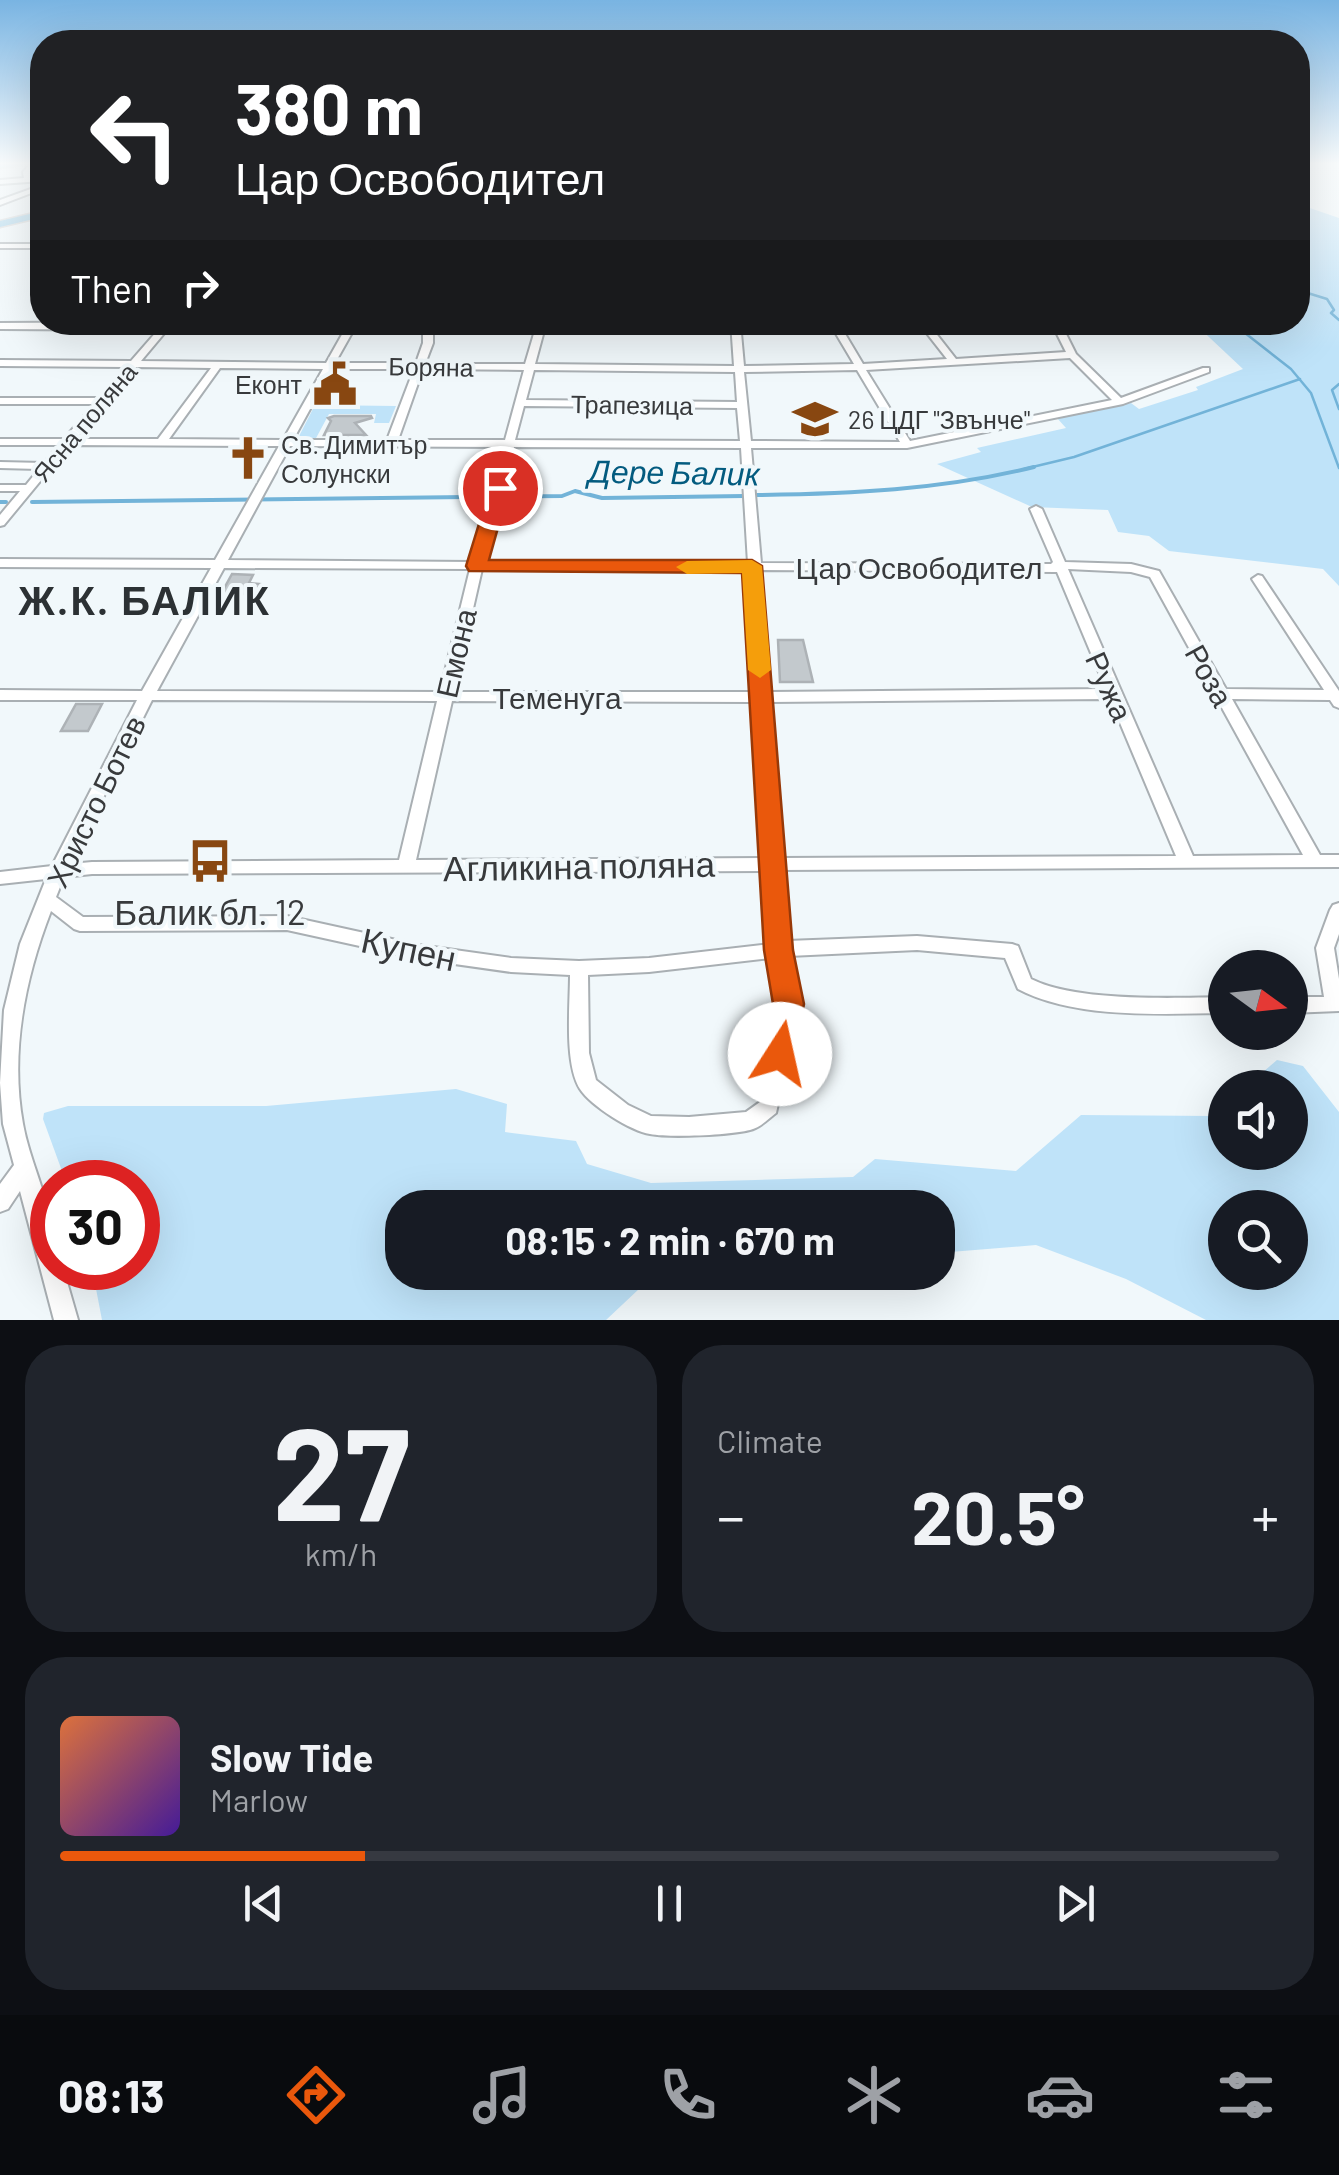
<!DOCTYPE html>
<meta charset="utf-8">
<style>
:root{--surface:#171b24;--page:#20242c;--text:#f1f3f6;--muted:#9ea1a6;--line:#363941;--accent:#ea580c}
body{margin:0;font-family:Barlow,sans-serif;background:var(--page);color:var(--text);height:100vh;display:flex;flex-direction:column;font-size:38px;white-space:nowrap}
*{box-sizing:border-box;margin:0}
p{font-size:32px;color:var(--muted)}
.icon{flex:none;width:55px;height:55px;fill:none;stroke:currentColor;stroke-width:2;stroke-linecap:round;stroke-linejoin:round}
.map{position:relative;height:1320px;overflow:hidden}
.panel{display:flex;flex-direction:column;gap:25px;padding:25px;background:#0d0f14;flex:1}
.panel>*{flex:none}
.guide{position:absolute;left:30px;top:30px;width:1280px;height:305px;border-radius:40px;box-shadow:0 10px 40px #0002;background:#202124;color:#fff;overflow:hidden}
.needle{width:65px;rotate:105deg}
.controls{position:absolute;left:1208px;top:950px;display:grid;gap:20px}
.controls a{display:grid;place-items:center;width:100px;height:100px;border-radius:50%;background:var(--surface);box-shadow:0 10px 40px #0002;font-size:50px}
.speed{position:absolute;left:30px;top:1160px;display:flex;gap:20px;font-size:50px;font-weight:700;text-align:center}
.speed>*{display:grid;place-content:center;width:130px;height:130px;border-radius:50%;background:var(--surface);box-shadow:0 10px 40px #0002;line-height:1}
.speed .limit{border:15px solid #d22;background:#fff;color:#111}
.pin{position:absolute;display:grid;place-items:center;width:85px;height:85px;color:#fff;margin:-42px;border:5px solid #fff;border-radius:50%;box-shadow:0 2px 10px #0007}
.me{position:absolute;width:110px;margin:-55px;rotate:10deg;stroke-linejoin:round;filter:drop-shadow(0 0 8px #0008)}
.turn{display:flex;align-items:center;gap:35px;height:210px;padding:0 40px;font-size:45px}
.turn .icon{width:130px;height:130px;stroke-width:2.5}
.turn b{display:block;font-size:70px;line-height:85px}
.then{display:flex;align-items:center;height:95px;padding:0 40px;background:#0003;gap:20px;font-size:38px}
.big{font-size:75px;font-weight:700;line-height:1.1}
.panel .card{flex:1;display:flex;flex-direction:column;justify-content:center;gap:15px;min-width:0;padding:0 35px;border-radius:40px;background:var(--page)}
.panel .dial{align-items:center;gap:0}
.dial b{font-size:130px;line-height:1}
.song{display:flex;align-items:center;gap:30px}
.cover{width:120px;height:120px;border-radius:15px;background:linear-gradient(135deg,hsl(20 70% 55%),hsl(260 70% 35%))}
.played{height:10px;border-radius:5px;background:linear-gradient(90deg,var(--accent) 25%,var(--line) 25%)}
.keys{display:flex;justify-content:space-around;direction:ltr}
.heat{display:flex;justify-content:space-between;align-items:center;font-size:55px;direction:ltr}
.panel .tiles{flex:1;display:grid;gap:25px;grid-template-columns:1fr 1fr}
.card:last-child{grid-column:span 2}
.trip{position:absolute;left:385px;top:1190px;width:570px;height:100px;border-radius:40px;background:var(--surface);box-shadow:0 10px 40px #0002;font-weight:700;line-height:100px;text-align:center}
.menu{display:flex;height:160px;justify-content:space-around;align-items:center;background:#090b0e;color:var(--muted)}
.menu .icon{width:70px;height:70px}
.menu .current{color:var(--accent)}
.menu b{font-size:45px;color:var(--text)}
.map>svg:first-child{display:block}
.green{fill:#bfe3f9;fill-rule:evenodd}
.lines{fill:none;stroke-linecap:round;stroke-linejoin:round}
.stream-far1{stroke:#72b3d8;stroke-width:2.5}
.stream{stroke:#72b3d8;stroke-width:4}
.building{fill:#c3c9cd;stroke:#adb2b6;stroke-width:2.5}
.minor-casing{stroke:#a9afb3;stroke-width:4}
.major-casing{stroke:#d3d4d4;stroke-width:3}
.minor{fill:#fff;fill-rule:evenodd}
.major{fill:#8cc7e5;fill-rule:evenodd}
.route{fill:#ea580c;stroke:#983908;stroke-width:2.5}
.slow{fill:#f59e0b}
.labels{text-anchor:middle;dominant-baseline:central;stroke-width:8;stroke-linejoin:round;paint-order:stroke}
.far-street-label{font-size:25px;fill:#383a3c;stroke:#f1f8fb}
.far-poi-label{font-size:25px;fill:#383a3c;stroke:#f1f8fb;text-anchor:start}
.street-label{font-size:30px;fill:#383a3c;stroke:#f1f8fb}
.water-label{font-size:32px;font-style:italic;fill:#035b7f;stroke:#f1f8fb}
.near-street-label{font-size:35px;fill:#383a3c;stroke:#f1f8fb}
.near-poi-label{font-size:35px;fill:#383a3c;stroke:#f1f8fb}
.district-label{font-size:40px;font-weight:bold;letter-spacing:2.5px;fill:#2c3134;stroke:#f1f8fb}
</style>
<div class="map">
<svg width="1339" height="1320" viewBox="0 0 1339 1320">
<rect width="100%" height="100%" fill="#f1f8fb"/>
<!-- green -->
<g class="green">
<path d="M1298 204 1339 218V586L1323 569 1169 551 1149 536 1118 532 1108 510 1032 507 937 464 981 452 977 448 1066 428 1057 418 1131 403 1139 409 1198 390 1196 387 1243 369 1194 323 1298 322Z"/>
<path d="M315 405 396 406 389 423H374L376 414H329L315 440H297Z"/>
<path d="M1277 1060 1303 1066 1339 1112V1320H1206L1126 1279 1036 1245 938 1253V1208H402V1272L697 1273 639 1289 606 1320H102L92 1268H138V1182H66L43 1119 44 1113 68 1106H266L456 1089 507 1104 505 1132 576 1141 587 1164 651 1183 853 1177 875 1159 1016 1171 1081 1115 1214 1116 1225 1107V1152H1290V1088L1246 1087ZM1225 1208H1290V1272H1225Z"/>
</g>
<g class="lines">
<!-- stream-far1 -->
<g class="stream-far1">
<path d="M1298 290 1327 299 1334 310 1331 313 1339 320"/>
<path d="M1231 322 1291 369 1311 393 1339 468"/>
<path d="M1339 384 1332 390 1339 409"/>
<path d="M1024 469 1074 457 1300 379"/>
</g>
<!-- stream -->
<g class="stream">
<path d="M754 495C848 494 942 490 1034 467"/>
<path d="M0 502H6"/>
<path d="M32 502 562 496 575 491 602 498 744 496"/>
</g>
</g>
<!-- building -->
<g class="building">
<path d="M334 416H371L372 418 355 423 366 435H324L331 421 328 418Z"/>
<path d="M232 574 253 575 249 583 260 584 255 594H221Z"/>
<path d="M778 640H803L813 682H780Z"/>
<path d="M76 704H102L88 731H61Z"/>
</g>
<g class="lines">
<!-- minor casing -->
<g class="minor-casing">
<g id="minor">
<path d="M30 164H37L30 172 31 178 42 177V181L0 184V180L24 178 23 172Z"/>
<path d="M42 185V189L0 205V200Z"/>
<rect x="0" y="244" width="42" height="4"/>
<path d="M39 291H42V298L39 302H33L32 300Z"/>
<path d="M164 322 347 325 348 322H357L356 325 423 322H657L653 325 545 327 535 364 734 366 731 322H740L744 366 854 364 829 322H838L863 364 947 359 918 322H927L956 359 1066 352 1051 322H1060L1076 354 1121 398 1203 368H1209V372L1123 404 907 448H751L761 563 1051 564 1053 562 1030 509 1036 506 1042 509 1065 562 1131 564 1159 571 1226 689 1324 690 1252 579 1258 575 1262 576 1339 691V708L1334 706 1330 700 1232 699 1320 855H1339V867L782 870 787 941 917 936 1012 944 1018 946 1031 979C1077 1002 1173 998 1225 997V1013C1161 1014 1075 1019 1018 989L1005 958 917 950 789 956 797 1016 776 1113C768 1119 760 1128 750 1130 731 1135 670 1138 650 1134 631 1131 591 1106 580 1089 564 1063 570 1006 570 975L511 972 419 959 287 930 80 931 74 929 51 911C25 978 10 1053 23 1124 29 1159 47 1193 52 1229 54 1241 52 1255 52 1268H63L78 1320H54L20 1191 8 1209 0 1212V1184L14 1165 3 1124 0 1083 4 1010 20 944 46 879 0 884V872L52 866 137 700H0V690L142 691 211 568 0 567V559L215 560 279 446 70 445 4 525 0 526V515L20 491H0V485H26L39 469 0 468V462L44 463 59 445H0V439H64L94 404H0V398H99L126 367 0 366V360L131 361 158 330 0 329V323ZM536 327 525 364H425L433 343V329ZM423 329V343L416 363H335L353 331ZM167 330 344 331 326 363 141 361ZM1070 358 1112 400 910 441 866 370ZM136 367 211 368 158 439H76ZM220 368 323 369 283 440 169 439ZM332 369H414L387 440H293ZM423 369 524 370 505 440H398ZM534 370 735 372 737 402 526 400ZM857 370 900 442 751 441 744 372ZM524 406 737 408 740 441 515 440ZM290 446 503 447 472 562 228 560ZM514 447 741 448 748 563 484 562ZM224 568 470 569 440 692 157 691ZM482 569 749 570 756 692H454ZM1068 569 1131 572 1150 577 1303 855 1193 856ZM761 570 1057 572 1106 689 770 692ZM1110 699 1176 856 781 858 771 702ZM152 700 437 701 399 860 92 862 70 864ZM452 701 756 702 765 858 416 860ZM766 871 770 944 649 958 579 961 511 958 419 945 287 916 83 917 56 897 64 877 92 874ZM771 958 779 1016 760 1102 746 1112 689 1117 651 1116 628 1105 596 1080 589 1053 588 975 649 972Z"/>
<path d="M1339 903V934L1334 948 1339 979V1011L1290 1013V997H1324L1316 948 1330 910 1333 905Z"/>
</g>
</g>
<!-- major casing -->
<g class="major-casing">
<g id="major">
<path d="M0 164H30L0 168Z"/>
<path d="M42 211V217L0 227V221Z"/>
</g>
</g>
<!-- minor -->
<use href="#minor" class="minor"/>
<!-- major -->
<use href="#major" class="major"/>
</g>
<!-- sky -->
<linearGradient id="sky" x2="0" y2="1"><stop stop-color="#79b4e2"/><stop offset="0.47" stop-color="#f9fcfd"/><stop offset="1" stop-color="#f9fcfd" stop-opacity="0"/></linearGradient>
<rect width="1339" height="348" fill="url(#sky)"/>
<!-- route -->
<path class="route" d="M500 483 509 488 489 560H752L762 566 793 950 804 1004 792 1064 780 1068 769 1064 764 1054 773 1004 764 950 742 573 469 571 466 566 490 488Z"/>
<!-- slow -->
<path class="slow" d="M752 560 762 566 771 670 760 678 748 670 742 573 687 574 676 567 687 561Z"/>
<!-- icons -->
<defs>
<g id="civic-bare" transform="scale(3.45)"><path d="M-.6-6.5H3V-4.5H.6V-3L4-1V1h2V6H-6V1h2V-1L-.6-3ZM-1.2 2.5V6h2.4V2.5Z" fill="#884711" stroke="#f1f8fb" stroke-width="2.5" paint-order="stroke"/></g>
<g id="school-bare" transform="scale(3.45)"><path d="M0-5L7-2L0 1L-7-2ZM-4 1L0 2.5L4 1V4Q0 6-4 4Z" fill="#884711" stroke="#f1f8fb" stroke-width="2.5" paint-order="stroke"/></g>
<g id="church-bare" transform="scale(3.45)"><path d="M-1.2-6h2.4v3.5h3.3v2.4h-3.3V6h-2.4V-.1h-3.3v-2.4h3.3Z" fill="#884711" stroke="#f1f8fb" stroke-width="2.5" paint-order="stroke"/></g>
<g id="bus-bare" transform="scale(3.45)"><path d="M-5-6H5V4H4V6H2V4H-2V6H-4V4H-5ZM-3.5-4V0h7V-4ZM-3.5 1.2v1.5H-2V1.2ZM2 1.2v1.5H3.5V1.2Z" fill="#884711" stroke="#f1f8fb" stroke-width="2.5" paint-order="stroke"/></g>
</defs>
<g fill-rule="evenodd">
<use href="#civic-bare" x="335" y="384"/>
<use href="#school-bare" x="815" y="419"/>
<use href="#church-bare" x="248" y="458"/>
<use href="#bus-bare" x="210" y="861"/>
</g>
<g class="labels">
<!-- far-street labels -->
<g class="far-street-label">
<text transform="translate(431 366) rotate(1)">Боряна</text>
<text transform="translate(632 404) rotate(1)">Трапезица</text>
<text transform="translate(84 422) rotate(-50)">Ясна поляна</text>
</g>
<!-- far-poi labels -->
<g class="far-poi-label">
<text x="302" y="384" text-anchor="end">Еконт</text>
<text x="848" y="419">26 ЦДГ "Звънче"</text>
<text x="281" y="444">Св. Димитър<tspan x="281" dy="29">Солунски</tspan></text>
</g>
<!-- street labels -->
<g class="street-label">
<text x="919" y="567">Цар Освободител</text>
<text transform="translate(455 653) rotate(-77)">Емона</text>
<text transform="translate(1210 675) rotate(61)">Роза</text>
<text transform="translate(1110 686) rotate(66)">Ружа</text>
<text x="557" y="697">Теменуга</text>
<text transform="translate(95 801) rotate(-64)">Христо Ботев</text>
</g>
<!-- water labels -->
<g class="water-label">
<text transform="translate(674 471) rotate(1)">Дере Балик</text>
</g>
<!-- near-street labels -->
<g class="near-street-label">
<text transform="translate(579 865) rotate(-1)">Агликина поляна</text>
<text transform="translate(409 948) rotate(12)">Купен</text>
</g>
<!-- near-poi labels -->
<g class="near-poi-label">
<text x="210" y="911">Балик бл. 12</text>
</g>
<!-- district labels -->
<g class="district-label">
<text x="145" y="599">Ж.К. БАЛИК</text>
</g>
</g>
</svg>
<div class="controls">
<a><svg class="needle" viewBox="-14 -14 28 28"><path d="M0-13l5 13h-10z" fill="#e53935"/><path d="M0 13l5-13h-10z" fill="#9ea1a6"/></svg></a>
<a><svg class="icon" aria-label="sound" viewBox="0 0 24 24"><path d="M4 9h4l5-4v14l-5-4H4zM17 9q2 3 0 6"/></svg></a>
<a><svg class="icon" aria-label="search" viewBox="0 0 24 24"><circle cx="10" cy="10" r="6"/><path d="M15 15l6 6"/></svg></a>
</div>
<div class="speed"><div class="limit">30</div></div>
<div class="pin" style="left:500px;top:488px;background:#d93025"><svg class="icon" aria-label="arrive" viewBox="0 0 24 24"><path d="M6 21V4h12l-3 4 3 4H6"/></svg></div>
<svg class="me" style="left:780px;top:1054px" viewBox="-20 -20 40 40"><circle r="19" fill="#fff"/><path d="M0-13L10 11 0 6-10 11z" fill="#ea580c"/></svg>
<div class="trip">08:15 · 2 min · 670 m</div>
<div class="guide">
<div class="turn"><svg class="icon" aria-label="left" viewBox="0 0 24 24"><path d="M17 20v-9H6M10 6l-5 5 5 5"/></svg><div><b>380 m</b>Цар Освободител</div></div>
<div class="then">Then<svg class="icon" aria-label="right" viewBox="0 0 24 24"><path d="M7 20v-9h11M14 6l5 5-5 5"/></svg></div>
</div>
</div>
<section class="panel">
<div class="tiles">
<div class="card dial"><b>27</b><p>km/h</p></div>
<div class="card"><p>Climate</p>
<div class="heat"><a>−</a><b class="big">20.5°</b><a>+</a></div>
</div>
<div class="card">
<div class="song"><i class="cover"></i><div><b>Slow Tide</b><p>Marlow</p></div></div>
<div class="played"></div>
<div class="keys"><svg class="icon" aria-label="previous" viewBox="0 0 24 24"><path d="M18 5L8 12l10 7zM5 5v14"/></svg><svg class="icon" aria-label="pause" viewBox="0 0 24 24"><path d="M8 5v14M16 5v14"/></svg><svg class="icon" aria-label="next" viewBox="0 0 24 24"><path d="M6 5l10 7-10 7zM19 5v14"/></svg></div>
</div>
</div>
</section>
<nav class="menu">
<b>08:13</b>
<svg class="icon current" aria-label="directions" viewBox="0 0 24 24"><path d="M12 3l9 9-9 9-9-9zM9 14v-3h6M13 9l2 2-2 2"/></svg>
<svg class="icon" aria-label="music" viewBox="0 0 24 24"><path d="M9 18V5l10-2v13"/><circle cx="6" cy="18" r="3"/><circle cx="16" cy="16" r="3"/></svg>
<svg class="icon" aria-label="phone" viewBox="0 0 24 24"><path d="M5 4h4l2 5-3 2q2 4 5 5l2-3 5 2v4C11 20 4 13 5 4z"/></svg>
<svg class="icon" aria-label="climate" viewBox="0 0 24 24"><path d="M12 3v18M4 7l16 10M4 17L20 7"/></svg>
<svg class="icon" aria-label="car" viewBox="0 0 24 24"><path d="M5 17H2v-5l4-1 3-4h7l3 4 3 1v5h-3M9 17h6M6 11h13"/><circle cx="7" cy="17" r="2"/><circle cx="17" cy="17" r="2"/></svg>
<svg class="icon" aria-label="filters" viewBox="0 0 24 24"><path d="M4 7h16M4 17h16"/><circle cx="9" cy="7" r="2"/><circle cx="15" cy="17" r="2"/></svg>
</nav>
